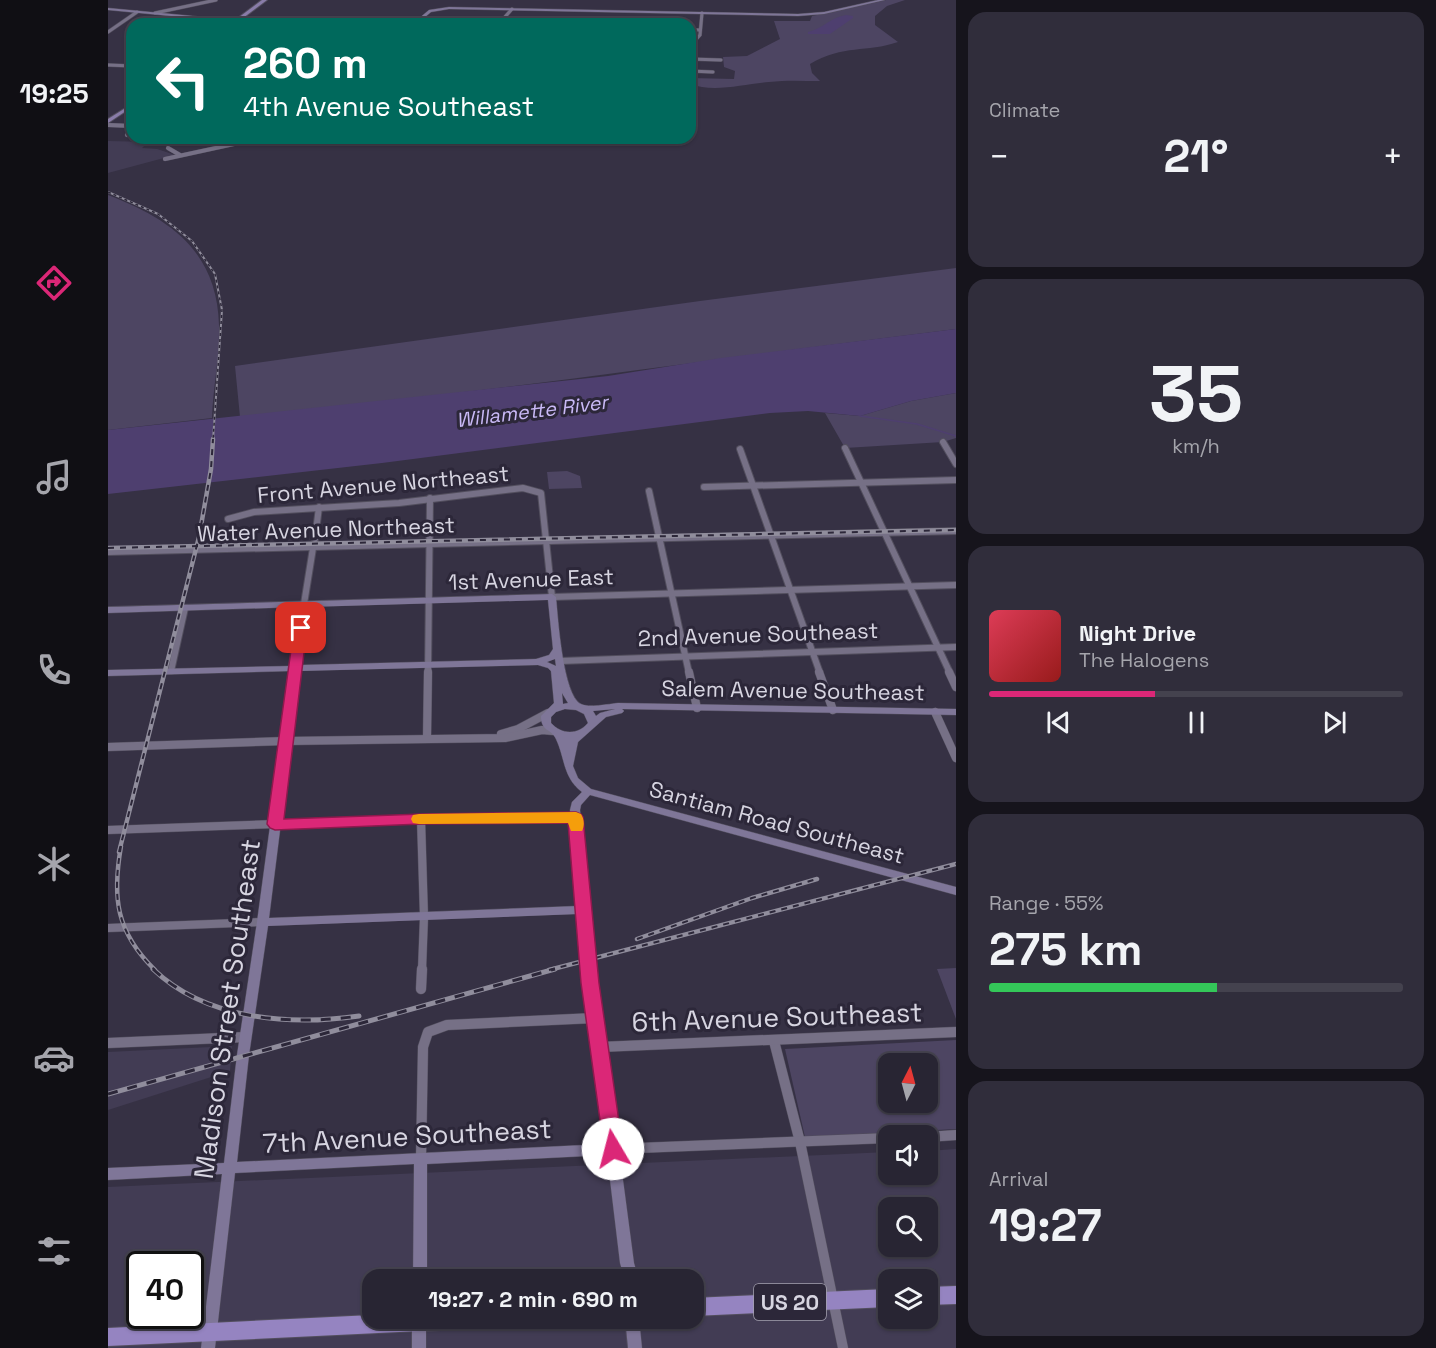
<!DOCTYPE html>
<meta charset="utf-8">
<style>
:root{--surface:#282533;--page:#302d3b;--text:#f1f3f6;--muted:#a5a5ac;--line:#44424e;--accent:#db2777}
body{margin:0;font-family:"Space Grotesk",sans-serif;background:var(--page);color:var(--text);height:100vh;display:flex;flex-direction:column;font-size:22px;white-space:nowrap}
*{box-sizing:border-box;margin:0}
p{font-size:20px;color:var(--muted)}
.icon{flex:none;width:33px;height:33px;fill:none;stroke:currentColor;stroke-width:2;stroke-linecap:round;stroke-linejoin:round}
.map{position:relative;flex:1;overflow:hidden}
.drawer{display:flex;flex-direction:column;gap:12px;padding:12px;background:#16141c;width:480px}
.drawer>*{flex:none}
.banner{position:absolute;left:18px;top:18px;width:570px;height:126px;border-radius:18px;box-shadow:0 2px 4px #0004,0 0 0 2px var(--line);background:#00695c;color:#fff;overflow:hidden}
.needle{width:39px;rotate:6deg}
.fabs{position:absolute;left:770px;top:1053px;display:grid;gap:12px}
.fabs a{display:grid;place-items:center;width:60px;height:60px;border-radius:12px;background:var(--surface);box-shadow:0 2px 4px #0004,0 0 0 2px var(--line);font-size:30px}
.speed{position:absolute;left:18px;top:1251px;display:flex;gap:12px;font-size:30px;font-weight:700;text-align:center}
.speed>*{display:grid;place-content:center;width:78px;height:78px;border-radius:50%;background:var(--surface);box-shadow:0 2px 4px #0004,0 0 0 2px var(--line);line-height:1}
.speed .limit{border:3px solid #111;border-radius:9px;background:#fff;color:#111}
.pin{position:absolute;display:grid;place-items:center;width:51px;height:51px;color:#fff;margin:-26px;border-radius:12px;box-shadow:0 3px 9px #0006}
.me{position:absolute;width:66px;margin:-33px;rotate:352deg;stroke-linejoin:round;filter:drop-shadow(0 0 4px #0008)}
.turn{display:flex;align-items:center;gap:21px;height:126px;padding:0 18px;font-size:27px}
.turn .icon{width:78px;height:78px;stroke-width:2.5}
.turn b{display:block;font-size:42px;line-height:51px}
.big{font-size:45px;font-weight:800;line-height:1.1}
.drawer .widget{flex:1;display:flex;flex-direction:column;justify-content:center;gap:9px;min-width:0;padding:0 21px;border-radius:18px;background:var(--page)}
.drawer .dial{align-items:center;gap:0}
.dial b{font-size:78px;line-height:1}
.song{display:flex;align-items:center;gap:18px}
.cover{width:72px;height:72px;border-radius:9px;background:linear-gradient(135deg,hsl(350 70% 55%),hsl(0 70% 35%))}
.played{height:6px;border-radius:3px;background:linear-gradient(90deg,var(--accent) 40%,var(--line) 40%)}
.keys{display:flex;justify-content:space-around;direction:ltr}
.heat{display:flex;justify-content:space-between;align-items:center;font-size:33px;direction:ltr}
.charge{height:9px;border-radius:4px;background:linear-gradient(90deg,#34c759 55%,var(--line) 0)}
.trip{position:absolute;left:254px;top:1269px;width:342px;height:60px;border-radius:18px;background:var(--surface);box-shadow:0 2px 4px #0004,0 0 0 2px var(--line);font-weight:800;line-height:60px;text-align:center}
main{display:flex;flex:1;min-height:0}
.dock{display:flex;flex-direction:column;width:108px;justify-content:space-around;align-items:center;background:#100f14;color:var(--muted)}
.dock .icon{width:42px;height:42px}
.dock .active{color:var(--accent)}
.dock b{font-size:27px;color:var(--text)}
.map>svg:first-child{display:block}
.built{fill:#423c54;fill-rule:evenodd}
.green{fill:#4d4562;fill-rule:evenodd}
.water{fill:#4e3f6f}
.lines{fill:none;stroke-linecap:round;stroke-linejoin:round}
.stream{stroke:#4e3f6f;stroke-width:1.5}
.street-far4-casing{stroke:#524e5d;stroke-width:4}
.street-far3-casing{stroke:#524e5d;stroke-width:4.5}
.street-far2-casing{stroke:#524e5d;stroke-width:8}
.street-far1-casing{stroke:#524e5d;stroke-width:9}
.street-casing{stroke:#524e5d;stroke-width:11}
.secondary-casing{stroke:#524e5d;stroke-width:1}
.primary-casing{stroke:#524e5d;stroke-width:2}
.highway-casing{stroke:#524e5d;stroke-width:2}
.street-far4{stroke:#767086;stroke-width:3}
.street-far3{stroke:#767086;stroke-width:4}
.street-far2{stroke:#767086;stroke-width:6}
.street-far1{stroke:#767086;stroke-width:8}
.street{stroke:#767086;stroke-width:10}
.secondary{fill:#7f7698;fill-rule:evenodd}
.primary{fill:#897ca9;fill-rule:evenodd}
.highway{fill:#9584c1;fill-rule:evenodd}
.rail-far2-casing{stroke:#908d9c;stroke-width:2}
.rail-far1-casing{stroke:#908d9c;stroke-width:4.5}
.rail-casing{stroke:#908d9c;stroke-width:5}
.rail-far2{stroke:#2c2739;stroke-width:1.5;stroke-dasharray:3;stroke-linecap:butt}
.rail-far1{stroke:#2c2739;stroke-width:2;stroke-dasharray:6;stroke-linecap:butt}
.rail{stroke:#2c2739;stroke-width:3;stroke-dasharray:10;stroke-linecap:butt}
.route{fill:#db2777;stroke:#8e194d;stroke-width:1.5}
.slow{fill:#f59e0b}
.labels{text-anchor:middle;dominant-baseline:central;stroke-width:6;stroke-linejoin:round;paint-order:stroke}
.far-water-label{font-size:20px;font-style:italic;fill:#c9b9f6;stroke:#2c2739}
.shield{fill:#2c2739;stroke:#a4a1af;stroke-width:1.5}
.shield-label{font-size:21px;font-weight:bold;fill:#d7d5e1}
.street-label{font-size:22px;fill:#d7d5e1;stroke:#2c2739}
.near-street-label{font-size:27px;fill:#d7d5e1;stroke:#2c2739}
</style>
<main>
<nav class="dock">
<b>19:25</b>
<svg class="icon active" aria-label="directions" viewBox="0 0 24 24"><path d="M12 3l9 9-9 9-9-9zM9 14v-3h6M13 9l2 2-2 2"/></svg>
<svg class="icon" aria-label="music" viewBox="0 0 24 24"><path d="M9 18V5l10-2v13"/><circle cx="6" cy="18" r="3"/><circle cx="16" cy="16" r="3"/></svg>
<svg class="icon" aria-label="phone" viewBox="0 0 24 24"><path d="M5 4h4l2 5-3 2q2 4 5 5l2-3 5 2v4C11 20 4 13 5 4z"/></svg>
<svg class="icon" aria-label="climate" viewBox="0 0 24 24"><path d="M12 3v18M4 7l16 10M4 17L20 7"/></svg>
<svg class="icon" aria-label="car" viewBox="0 0 24 24"><path d="M5 17H2v-5l4-1 3-4h7l3 4 3 1v5h-3M9 17h6M6 11h13"/><circle cx="7" cy="17" r="2"/><circle cx="17" cy="17" r="2"/></svg>
<svg class="icon" aria-label="filters" viewBox="0 0 24 24"><path d="M4 7h16M4 17h16"/><circle cx="9" cy="7" r="2"/><circle cx="15" cy="17" r="2"/></svg>
</nav>
<div class="map">
<svg width="848" height="1348" viewBox="0 0 848 1348">
<rect width="100%" height="100%" fill="#363144"/>
<!-- built -->
<g class="built">
<path d="M0 141 40 142 34 148 49 149 67 155 0 173Z"/>
<path d="M124 1046 122 1071 0 1110V1052Z"/>
<path d="M848 1149V1348H0V1187L780 1152V1174H819V1151ZM780 1208H819V1246H780ZM32 1264H82V1316H32ZM264 1280H585V1318H264ZM780 1280H819V1318H780Z"/>
</g>
<!-- green -->
<g class="green">
<path d="M778 0H797L779 6 767 16V25L790 42C758 53 736 44 702 64L704 73 712 81C695 81 678 80 661 82 636 84 606 93 582 84V78L626 79 627 71 616 67 615 57 639 56 672 39 666 21H702L704 16Z"/>
<path d="M0 195C63 219 109 252 111 325 112 356 105 387 104 418L0 430Z"/>
<path d="M848 268V329C610 358 372 394 132 417L127 366 592 301Z"/>
<path d="M848 393V438L835 442 737 448 717 413 752 416 803 401Z"/>
<path d="M459 471 472 476 474 488 441 489 439 472Z"/>
<path d="M848 968V1019L829 969Z"/>
<path d="M848 1040V1129L697 1137 677 1049ZM780 1064H819V1102H780Z"/>
</g>
<!-- water -->
<g class="water">
<path d="M738 15 745 16V18L722 34H700V32C716 28 723 17 738 15Z"/>
<path d="M848 329V393L803 401 752 416 700 411 662 413 274 463 0 494V430L500 376 613 358Z"/>
</g>
<g class="lines">
<!-- stream -->
<path class="stream" d="M752 416 809 424 848 436"/>
<!-- street-far4 casing -->
<g class="street-far4-casing">
<g id="street-far4">
<path d="M47 13 108 0"/>
<path d="M359 24 366 21 396 18 404 9"/>
<path d="M582 30H592"/>
<path d="M0 32 29 12"/>
<path d="M582 46 592 35 594 13"/>
<path d="M582 59 613 60"/>
<path d="M0 65 24 66"/>
<path d="M582 71 605 72"/>
</g>
</g>
<!-- street-far3 casing -->
<g class="street-far3-casing">
<g id="street-far3">
<path d="M0 125 24 126"/>
<path d="M19 135 24 130"/>
<path d="M60 148 72 155"/>
<path d="M57 159 154 138"/>
</g>
</g>
<!-- street-far2 casing -->
<g class="street-far2-casing">
<g id="street-far2">
<path d="M835 442 848 464"/>
<path d="M737 448 842 673"/>
<path d="M632 449 712 673"/>
<path d="M596 487 848 480"/>
<path d="M541 491 581 673"/>
<path d="M120 519 146 512 291 503 415 488 433 493 444 597 848 585"/>
<path d="M207 539 211 507"/>
<path d="M0 552 848 531"/>
<path d="M196 604 205 548"/>
<path d="M452 661 848 647"/>
<path d="M63 671 77 608"/>
<path d="M320 673 322 498"/>
</g>
</g>
<!-- street-far1 casing -->
<g class="street-far1-casing">
<g id="street-far1">
<path d="M581 672 589 708"/>
<path d="M711 672 725 710"/>
<path d="M841 672 848 687"/>
<path d="M827 712 848 758"/>
<path d="M393 734 410 729 440 713"/>
<path d="M319 738 320 672"/>
<path d="M0 747 178 741 397 738 434 730 445 731"/>
<path d="M313 819 316 917 314 970"/>
<path d="M0 830 313 819 468 817"/>
<path d="M0 928 155 922"/>
</g>
</g>
<!-- street casing -->
<g class="street-casing">
<g id="street">
<path d="M313 989 314 969"/>
<path d="M666 1041 692 1142 735 1348"/>
<path d="M0 1043 138 1037"/>
<path d="M492 1047 848 1032"/>
<path d="M819 1137 848 1135"/>
<path d="M505 1149 780 1138"/>
<path d="M313 1159 315 1047 320 1032 339 1025 487 1018"/>
</g>
</g>
<!-- secondary casing -->
<g class="secondary-casing">
<g id="secondary">
<path d="M770 0H777L716 14 690 16 341 9 323 12 310 23 296 24 308 21 321 10 341 7 690 14 716 12Z"/>
<path d="M0 8 127 20 234 24 126 22 0 10Z"/>
<path d="M444 594 448 597C450 618 455 695 473 704 480 708 501 704 510 703L848 709V715L514 709 516 711 514 713 498 717 470 742 465 766 470 778 483 789 848 887V895L482 795 473 805 472 810 486 960 526 1263 531 1280H517L512 1263 499 1155 319 1164V1280H305L306 1164 127 1173 107 1348H93L114 1174 0 1180V1168L116 1163 129 1055 149 922 183 671 0 676V670L184 666 191 607 0 613V607ZM440 600 445 649 441 655 428 659 193 665 200 607ZM447 659 448 666 439 662ZM430 665 440 668 443 671 446 703 433 716C433 732 443 728 448 739 457 758 455 778 474 792L464 802 462 810 470 906 161 918 192 671ZM454 693 460 703 455 704ZM457 709 468 710 476 714 480 723C470 735 454 735 443 723V717L448 712ZM507 709 492 713 488 716 485 711ZM471 914 474 960 497 1144 129 1162 141 1055 160 926Z"/>
<rect x="304" y="1318" width="14" height="30"/>
<path d="M517 1318H531L534 1348H520Z"/>
</g>
</g>
<!-- primary casing -->
<g class="primary-casing">
<g id="primary">
<path d="M154 0H159L127 24H122Z"/>
<path d="M24 104V107L0 123V119Z"/>
</g>
</g>
<!-- highway casing -->
<g class="highway-casing">
<g id="highway">
<path d="M848 1286V1304L819 1305V1287Z"/>
<path d="M780 1289V1307L585 1316V1298Z"/>
<path d="M264 1315V1318H404L402 1324 395 1327 0 1346V1328Z"/>
</g>
</g>
<!-- street-far4 -->
<use href="#street-far4" class="street-far4"/>
<!-- street-far3 -->
<use href="#street-far3" class="street-far3"/>
<!-- street-far2 -->
<use href="#street-far2" class="street-far2"/>
<!-- street-far1 -->
<use href="#street-far1" class="street-far1"/>
<!-- street -->
<use href="#street" class="street"/>
<!-- secondary -->
<use href="#secondary" class="secondary"/>
<!-- primary -->
<use href="#primary" class="primary"/>
<!-- highway -->
<use href="#highway" class="highway"/>
<!-- rail-far2 casing -->
<g class="rail-far2-casing">
<path id="rail-far2" d="M0 192 50 214 84 241 107 274 114 310 105 440"/>
</g>
<!-- rail-far1 casing -->
<g class="rail-far1-casing">
<g id="rail-far1">
<path d="M0 548 848 530"/>
<path d="M13 846C4 898 8 932 47 970"/>
<path d="M11 852 91 537 103 469 105 439"/>
<path d="M529 939 644 898 709 879"/>
<path d="M441 970 848 864"/>
</g>
</g>
<!-- rail casing -->
<g class="rail-casing">
<g id="rail">
<path d="M45 969C98 1020 182 1026 251 1016"/>
<path d="M0 1094 447 969"/>
</g>
</g>
<!-- rail-far2 -->
<use href="#rail-far2" class="rail-far2"/>
<!-- rail-far1 -->
<use href="#rail-far1" class="rail-far1"/>
<!-- rail -->
<use href="#rail" class="rail"/>
</g>
<!-- route -->
<path class="route" d="M193 624 199 628 176 819 314 814 468 812 473 814 475 817 491 983 515 1149 512 1155 505 1157 498 1155 496 1149 473 983 460 823 314 824 167 830 162 828 159 824 186 628Z"/>
<!-- slow -->
<path class="slow" d="M468 812 473 814C476 819 477 825 474 831H463L460 823 311 824 305 823 303 819 305 815 311 814Z"/>
<g class="labels">
<!-- far-water labels -->
<g class="far-water-label">
<text transform="translate(424 411) rotate(-7)">Willamette River</text>
</g>
<!-- shield labels -->
<rect class="shield" x="646" y="1284" width="72" height="36" rx="4.5"/>
<g class="shield-label">
<text x="682" y="1302">US 20</text>
</g>
<!-- street labels -->
<g class="street-label">
<text transform="translate(275 484) rotate(-5)">Front Avenue Northeast</text>
<text transform="translate(218 529) rotate(-2)">Water Avenue Northeast</text>
<text transform="translate(423 579) rotate(-2)">1st Avenue East</text>
<text transform="translate(650 634) rotate(-2)">2nd Avenue Southeast</text>
<text transform="translate(685 690) rotate(1)">Salem Avenue Southeast</text>
<text transform="translate(669 822) rotate(15)">Santiam Road Southeast</text>
</g>
<!-- near-street labels -->
<g class="near-street-label">
<text transform="translate(119 1009) rotate(-82)">Madison Street Southeast</text>
<text transform="translate(669 1017) rotate(-2)">6th Avenue Southeast</text>
<text transform="translate(299 1136) rotate(-3)">7th Avenue Southeast</text>
</g>
</g>
</svg>
<div class="fabs">
<a><svg class="needle" viewBox="-14 -14 28 28"><path d="M0-13l5 13h-10z" fill="#e53935"/><path d="M0 13l5-13h-10z" fill="#a5a5ac"/></svg></a>
<a><svg class="icon" aria-label="sound" viewBox="0 0 24 24"><path d="M4 9h4l5-4v14l-5-4H4zM17 9q2 3 0 6"/></svg></a>
<a><svg class="icon" aria-label="search" viewBox="0 0 24 24"><circle cx="10" cy="10" r="6"/><path d="M15 15l6 6"/></svg></a>
<a><svg class="icon" aria-label="layers" viewBox="0 0 24 24"><path d="M12 4l9 5-9 5-9-5zM3 14l9 5 9-5"/></svg></a>
</div>
<div class="speed"><div class="limit">40</div></div>
<div class="pin" style="left:193px;top:628px;background:#d93025"><svg class="icon" aria-label="arrive" viewBox="0 0 24 24"><path d="M6 21V4h12l-3 4 3 4H6"/></svg></div>
<svg class="me" style="left:505px;top:1149px" viewBox="-20 -20 40 40"><circle r="19" fill="#fff"/><path d="M0-13L10 11 0 6-10 11z" fill="#db2777"/></svg>
<div class="trip">19:27 · 2 min · 690 m</div>
<div class="banner">
<div class="turn"><svg class="icon" aria-label="left" viewBox="0 0 24 24"><path d="M17 20v-9H6M10 6l-5 5 5 5"/></svg><div><b>260 m</b>4th Avenue Southeast</div></div>
</div>
</div>
<section class="drawer">
<div class="widget"><p>Climate</p>
<div class="heat"><a>−</a><b class="big">21°</b><a>+</a></div>
</div>
<div class="widget dial"><b>35</b><p>km/h</p></div>
<div class="widget">
<div class="song"><i class="cover"></i><div><b>Night Drive</b><p>The Halogens</p></div></div>
<div class="played"></div>
<div class="keys"><svg class="icon" aria-label="previous" viewBox="0 0 24 24"><path d="M18 5L8 12l10 7zM5 5v14"/></svg><svg class="icon" aria-label="pause" viewBox="0 0 24 24"><path d="M8 5v14M16 5v14"/></svg><svg class="icon" aria-label="next" viewBox="0 0 24 24"><path d="M6 5l10 7-10 7zM19 5v14"/></svg></div>
</div>
<div class="widget"><p>Range · 55%</p><b class="big">275 km</b><div class="charge"></div></div>
<div class="widget"><p>Arrival</p><b class="big">19:27</b></div>
</section>
</main>
